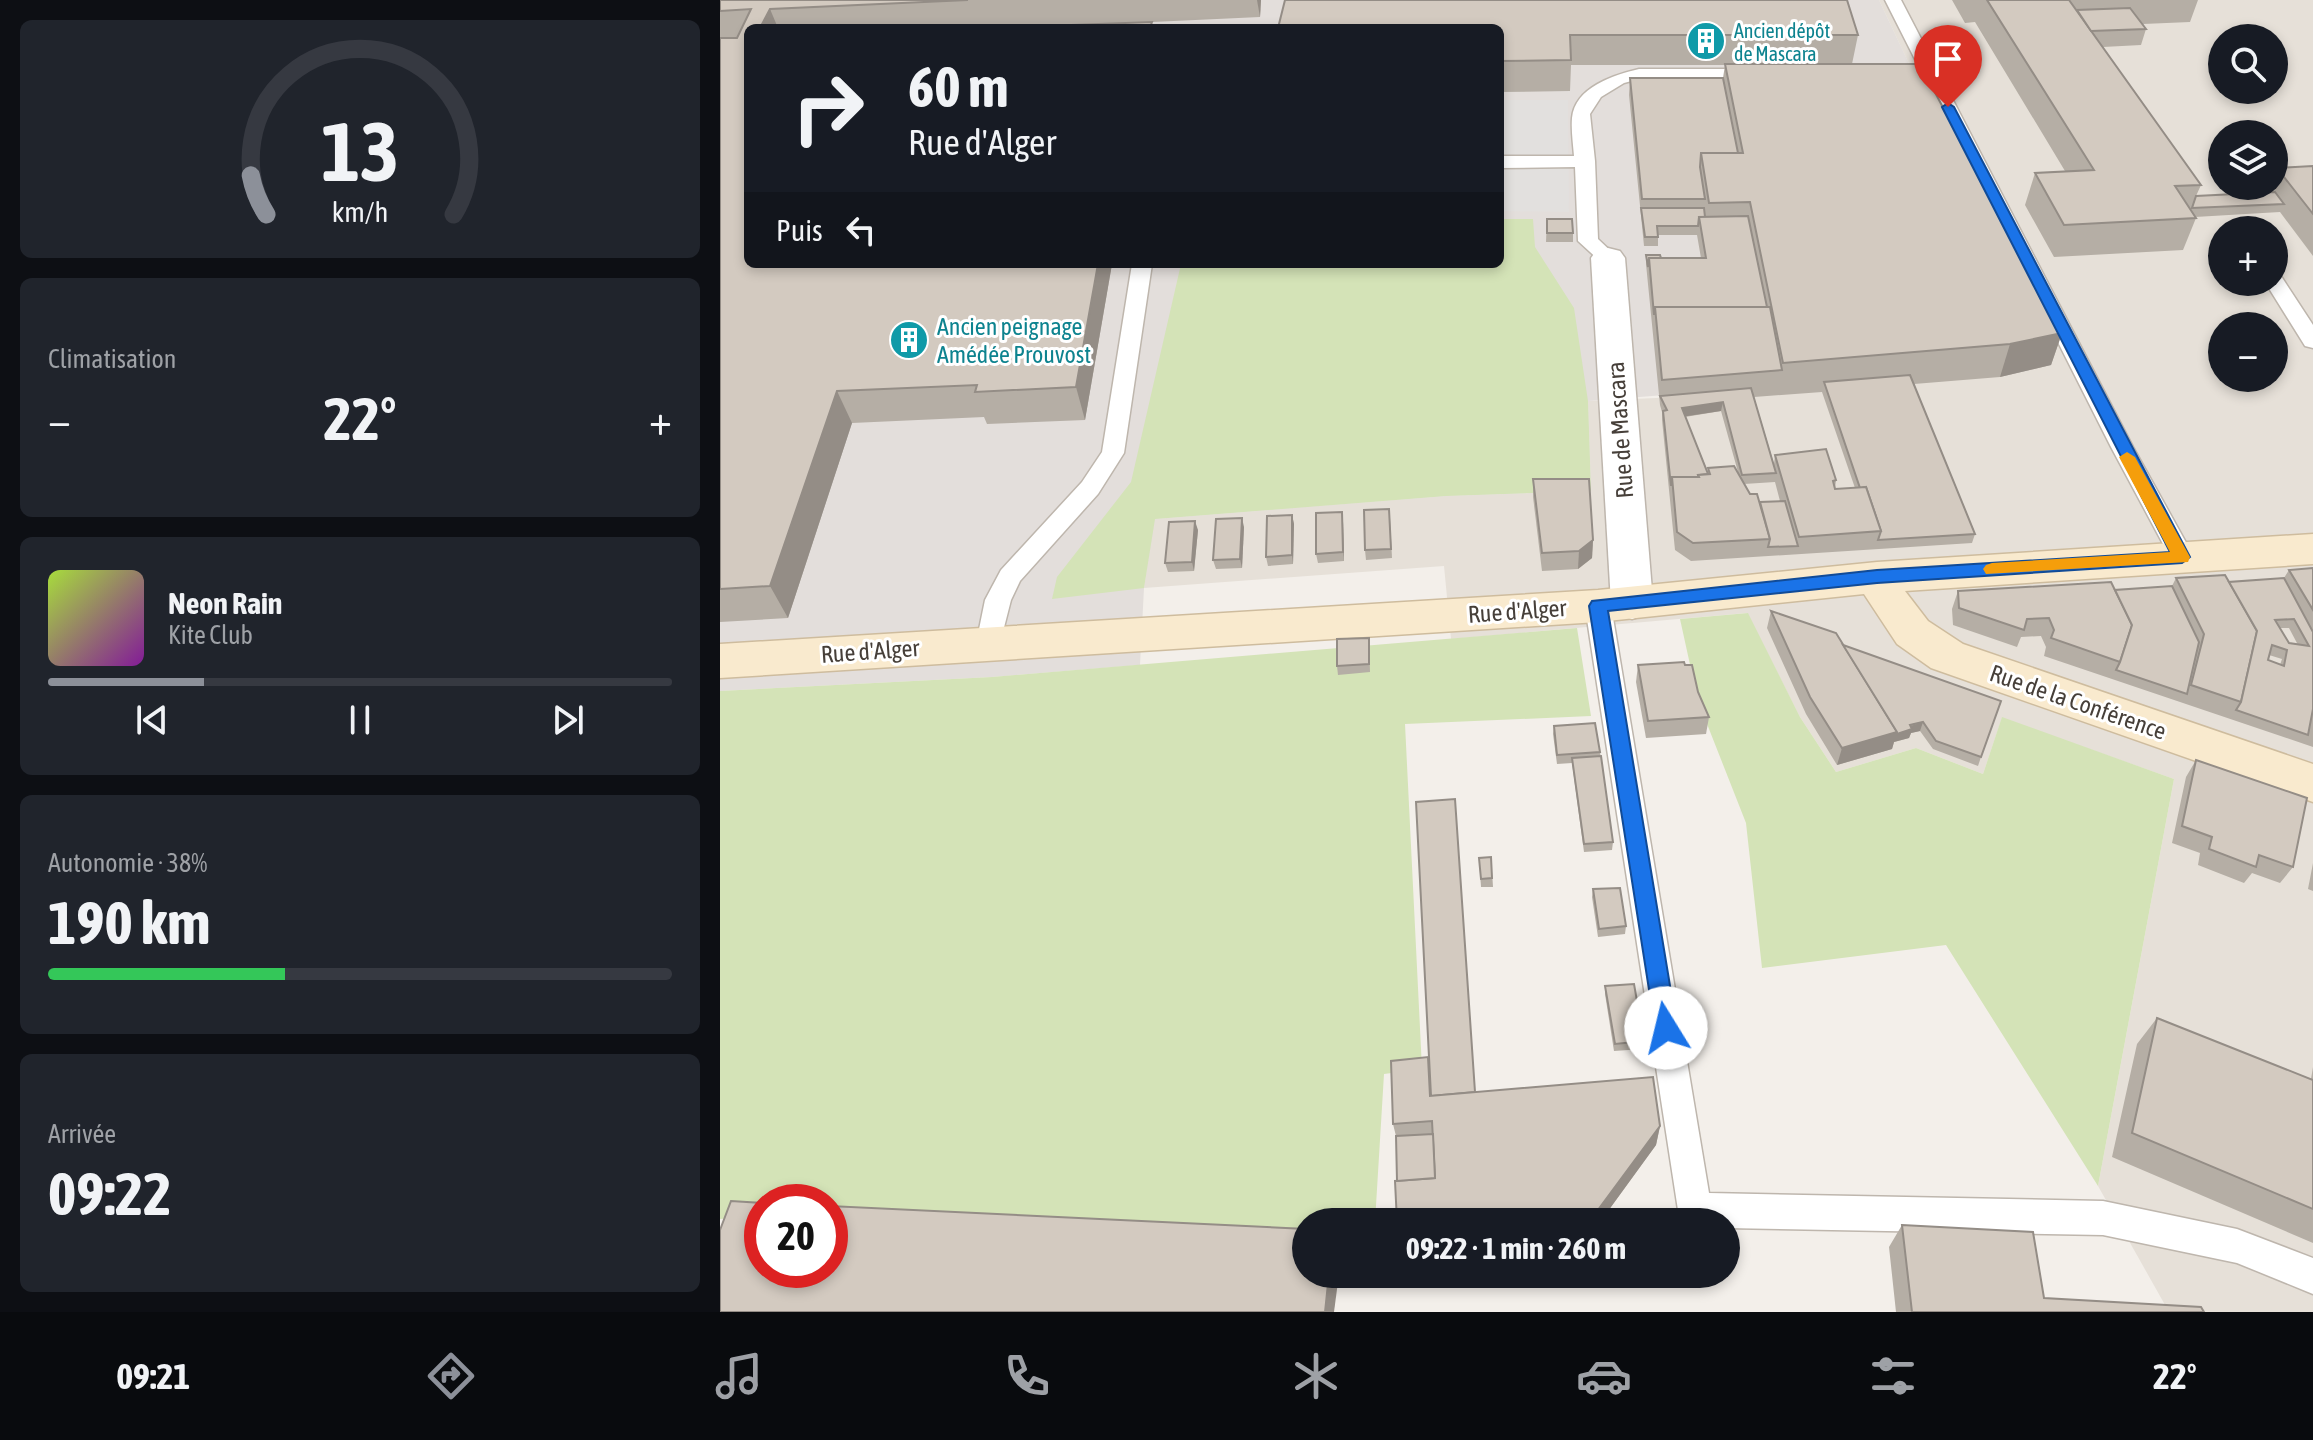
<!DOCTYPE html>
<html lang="fr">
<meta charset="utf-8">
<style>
:root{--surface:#171b24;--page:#20242c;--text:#f1f3f6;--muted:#9ea1a6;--line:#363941;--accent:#8c9099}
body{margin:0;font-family:"Asap Condensed",sans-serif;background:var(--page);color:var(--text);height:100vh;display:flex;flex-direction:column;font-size:30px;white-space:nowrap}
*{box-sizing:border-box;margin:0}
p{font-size:26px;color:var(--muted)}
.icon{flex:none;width:44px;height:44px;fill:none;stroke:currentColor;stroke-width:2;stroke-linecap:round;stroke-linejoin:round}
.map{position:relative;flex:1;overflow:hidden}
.side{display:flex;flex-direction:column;gap:20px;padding:20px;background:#0d0f14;width:720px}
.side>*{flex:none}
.top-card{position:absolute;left:24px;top:24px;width:760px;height:244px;border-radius:12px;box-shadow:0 4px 12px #0003;background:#171b24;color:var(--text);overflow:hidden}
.fabs{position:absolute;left:1488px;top:24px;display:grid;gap:16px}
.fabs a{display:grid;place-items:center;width:80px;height:80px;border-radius:50%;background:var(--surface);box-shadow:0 4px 12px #0003;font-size:40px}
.speed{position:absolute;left:24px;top:1184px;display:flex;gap:16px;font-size:40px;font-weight:700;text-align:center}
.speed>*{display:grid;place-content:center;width:104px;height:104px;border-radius:50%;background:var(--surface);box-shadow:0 4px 12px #0003;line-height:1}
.speed .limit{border:12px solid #d22;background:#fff;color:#111}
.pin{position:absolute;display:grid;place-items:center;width:68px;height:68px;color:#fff;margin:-82px -34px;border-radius:50% 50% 50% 0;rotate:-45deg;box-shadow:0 0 8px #0007}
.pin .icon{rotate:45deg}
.me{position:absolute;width:88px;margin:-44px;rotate:351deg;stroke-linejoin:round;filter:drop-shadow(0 0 6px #0008)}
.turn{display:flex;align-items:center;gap:28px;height:168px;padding:0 32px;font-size:36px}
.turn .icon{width:104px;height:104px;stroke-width:2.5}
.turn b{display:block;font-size:56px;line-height:68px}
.then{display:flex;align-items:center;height:76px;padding:0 32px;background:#0003;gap:16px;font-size:30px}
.big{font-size:60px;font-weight:700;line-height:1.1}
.side .widget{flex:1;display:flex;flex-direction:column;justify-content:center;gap:12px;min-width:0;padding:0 28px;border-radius:12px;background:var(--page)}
.side .dial{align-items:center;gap:0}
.dial svg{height:208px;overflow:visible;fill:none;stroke:var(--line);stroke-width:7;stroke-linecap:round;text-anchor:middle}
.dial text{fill:var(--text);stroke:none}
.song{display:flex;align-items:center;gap:24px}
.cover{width:96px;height:96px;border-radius:12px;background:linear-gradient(135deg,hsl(80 70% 55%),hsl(290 70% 35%))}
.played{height:8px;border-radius:4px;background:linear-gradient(90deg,var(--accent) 25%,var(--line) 25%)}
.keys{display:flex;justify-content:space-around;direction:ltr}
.heat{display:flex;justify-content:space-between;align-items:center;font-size:44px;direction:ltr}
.charge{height:12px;border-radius:6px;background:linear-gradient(90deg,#34c759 38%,var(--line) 0)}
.trip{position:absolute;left:572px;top:1208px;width:448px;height:80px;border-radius:40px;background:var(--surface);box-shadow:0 4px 12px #0003;font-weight:700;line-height:80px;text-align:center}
.dock{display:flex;height:128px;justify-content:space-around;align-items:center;background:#090b0e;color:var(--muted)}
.dock .icon{width:56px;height:56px}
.dock .active{color:var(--accent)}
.dock b{font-size:36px;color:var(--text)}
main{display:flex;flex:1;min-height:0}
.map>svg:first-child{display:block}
.residential{fill:#e6e0d8;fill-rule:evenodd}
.industrial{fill:#e3dedb;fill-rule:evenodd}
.green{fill:#d4e3b7}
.parking{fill:#e2e0de}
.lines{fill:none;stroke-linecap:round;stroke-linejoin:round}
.lane-casing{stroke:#beb6ad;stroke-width:3}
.street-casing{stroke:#beb6ad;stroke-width:3}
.secondary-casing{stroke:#cebc9e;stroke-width:3}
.lane{fill:#fff;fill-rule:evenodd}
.street{fill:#fff;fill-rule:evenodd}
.secondary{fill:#f9eace;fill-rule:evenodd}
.wall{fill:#b5aea5;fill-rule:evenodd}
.shaded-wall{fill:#948d86}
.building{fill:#d3cac0;stroke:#948d86;stroke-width:2;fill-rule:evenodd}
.route{fill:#1a73e8;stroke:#114b97;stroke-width:2}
.slow{fill:#f59e0b}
.labels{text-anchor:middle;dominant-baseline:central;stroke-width:6;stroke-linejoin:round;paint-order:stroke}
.far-culture-label{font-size:20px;fill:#0d838f;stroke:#fff;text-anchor:start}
.culture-label{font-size:24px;fill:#0d838f;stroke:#fff;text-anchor:start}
.street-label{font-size:24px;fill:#463f39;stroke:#fff}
</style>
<main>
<section class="side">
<div class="widget dial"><svg viewBox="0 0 100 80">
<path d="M14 69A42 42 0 1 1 86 69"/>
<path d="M14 69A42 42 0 0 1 8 54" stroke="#8c9099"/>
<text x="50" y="56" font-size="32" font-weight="700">13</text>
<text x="50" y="72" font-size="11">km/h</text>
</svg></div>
<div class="widget"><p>Climatisation</p>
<div class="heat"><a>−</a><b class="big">22°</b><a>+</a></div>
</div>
<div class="widget">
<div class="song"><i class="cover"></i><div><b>Neon Rain</b><p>Kite Club</p></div></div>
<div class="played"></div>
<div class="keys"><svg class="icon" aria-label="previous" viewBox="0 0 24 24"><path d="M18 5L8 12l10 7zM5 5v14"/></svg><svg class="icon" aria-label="pause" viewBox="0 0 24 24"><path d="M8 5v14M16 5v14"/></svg><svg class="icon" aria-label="next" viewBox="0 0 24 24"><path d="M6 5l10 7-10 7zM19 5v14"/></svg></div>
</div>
<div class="widget"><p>Autonomie · 38%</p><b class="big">190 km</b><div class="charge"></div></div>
<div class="widget"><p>Arrivée</p><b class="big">09:22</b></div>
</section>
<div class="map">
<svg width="1593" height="1312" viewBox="0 0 1593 1312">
<rect width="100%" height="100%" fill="#f3efea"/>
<!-- residential -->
<path class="residential" d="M1159 0H1593V1312H1449L1378 1186 1454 779 1282 718 1263 774 1196 748 1116 772 1080 717 1027 613 731 639 724 566 424 588 434 519 726 496 871 491 868 401 936 398 1330 365ZM1502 38H1554V90H1502ZM1502 134H1554V186H1502ZM1502 230H1554V282H1502ZM1502 326H1554V378H1502Z"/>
<!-- industrial -->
<path class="industrial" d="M0 0H1159L1331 365 868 401 871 491 726 496 435 519 424 588 420 665 272 677 0 691ZM28 28H780V264H28Z"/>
<!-- green -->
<g class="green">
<path d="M780 219H813L815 247 854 308 868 401 871 491 726 496 435 519 424 588 332 599 337 577 411 482 461 264H780Z"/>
<path d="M1028 613 1080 717 1116 772 1196 748 1263 774 1282 717 1454 779 1378 1186 1226 945 1042 968 1026 823 978 701 960 619Z"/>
<path d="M857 628 871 716 685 724 702 1069 664 1074 655 1222H586V1242L110 1219V1202H42V1216L0 1219V691L272 677Z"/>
</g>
<!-- parking -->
<path class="parking" d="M780 100H848L849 212 780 211Z"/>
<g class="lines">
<!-- lane casing -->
<g class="lane-casing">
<g id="lane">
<path d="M1165 0H1181L1413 447 1474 557 1471 563 1462 566 1453 563 1450 557 1391 447Z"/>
<path d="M919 69H1038L1047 74 1038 79H919L904 83 881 97 870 114 875 161 878 239 898 258 888 264 881 262 858 241 855 167 780 168V156H854C853 143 851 130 852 118 855 87 894 75 919 69Z"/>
<path d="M1521 222 1528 224 1533 230H1513L1514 224Z"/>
<path d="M412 264H432L404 453 378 494 300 581 291 600 278 651 269 654 260 651 256 644 265 600 281 570 362 482 382 452Z"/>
<path d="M1554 274 1561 276 1593 325V348L1585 346 1545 282H1554Z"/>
<path d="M878 597 887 599 891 606 989 1193 1383 1201 1517 1229 1593 1258V1294L1517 1263 1383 1235 1006 1228V1222H963L958 1210 865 606 869 599Z"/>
</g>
</g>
<!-- street casing -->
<g class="street-casing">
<path id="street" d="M888 248 900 251 905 258 933 603 927 614 912 619 897 614 891 603 871 258 876 251Z"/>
</g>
<!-- secondary casing -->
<g class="secondary-casing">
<path id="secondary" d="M1593 534V564L1185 591 1208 621 1243 644 1593 764V802L1211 668 1177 644 1144 594 878 622 0 678V644L878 590 1157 562Z"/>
</g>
<!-- lane -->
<use href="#lane" class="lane"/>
<!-- street -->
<use href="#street" class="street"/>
<!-- secondary -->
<use href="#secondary" class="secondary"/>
</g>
<!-- wall -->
<g class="wall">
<path d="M0 0H541L540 17 432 22 430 28H28L392 264 365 420 267 424 264 417 132 423 68 618 0 622Z"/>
<path d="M1232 0H1478L1470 22 1423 24 1426 29 1421 45 1383 47 1481 185 1476 196 1546 192 1548 186H1554V174L1557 168 1593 166V256L1560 212 1475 217 1476 218 1463 250 1334 257 1305 205 1315 173 1345 171 1255 22 1245 23Z"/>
<path d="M780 28 1138 35 1132 64 1342 333 1331 365 1280 377 1194 384 1255 534 1252 543 971 561 955 550 942 420V412L940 405 926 264V255L941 258H981L977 235H938V246H924L909 95 910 78H1003L1005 65H851L850 91 780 92ZM1102 392 1135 488 1115 489 1116 480 1055 455 1054 464 1034 397ZM1001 411 1018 472 988 468V472L965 417ZM1055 482 1060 501 1040 502 1030 494 1024 484Z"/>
<path d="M827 219 853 233V242H826Z"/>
<path d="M813 479 873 540 872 558 858 569 822 571 813 497Z"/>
<path d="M572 515 574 524 573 564 548 566 546 557Z"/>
<path d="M670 518 672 558 646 560 645 550Z"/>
<path d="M623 521 624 561 598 563 596 554Z"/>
<path d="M524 527 522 568 496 569 493 560Z"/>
<path d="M478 530 474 571 448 572 445 563Z"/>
<path d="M1593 568V747L1324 656 1326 647 1321 636 1301 637 1297 647 1233 625 1232 609 1238 591 1395 590 1452 586 1456 578 1509 582 1564 578 1569 570ZM1560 628H1569L1578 645 1569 643ZM1549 655 1562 659 1560 665 1548 660Z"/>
<path d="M1051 611 1123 645 1261 757 1258 766 1213 749 1200 731 1191 733 1189 738 1174 742 1172 749 1117 765 1086 714 1047 628Z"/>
<path d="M649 638 650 672 618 675 617 666Z"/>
<path d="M918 665 978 692 989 717 986 734 926 738 916 682Z"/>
<path d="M834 726 880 752 893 842 892 850 864 852 852 763 837 764 833 734Z"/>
<path d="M1476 760 1573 867 1560 883 1532 873 1524 883 1478 865 1480 853 1452 843 1466 777Z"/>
<path d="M771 857 773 887H761L759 858Z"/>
<path d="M1593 863V891L1588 889Z"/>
<path d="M873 889 906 926 905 934 878 937 872 897Z"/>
<path d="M885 986 924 1041 923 1049 894 1051 885 994Z"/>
<path d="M1437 1018 1591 1079 1593 1067V1243L1392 1157 1417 1044Z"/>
<path d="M755 1092 940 1126 936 1145 880 1222H677L676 1136 673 1124Z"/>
<path d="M1182 1225 1324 1298 1484 1312H1176L1169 1247Z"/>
</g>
<!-- shaded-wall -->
<g class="shaded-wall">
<path d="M537 0H541L540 17Z"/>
<path d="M50 9 58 28H40Z"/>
<path d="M378 264H392L365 420 356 387Z"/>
<path d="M1342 333 1331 365 1280 377 1290 344Z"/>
<path d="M117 391 132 423 68 618 50 586Z"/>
<path d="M1003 402 1001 411 961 417 962 408Z"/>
<path d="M622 512 623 521 624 561 623 552Z"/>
<path d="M572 515 574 524 573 564 572 555Z"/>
<path d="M522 518 524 527 522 568 520 559Z"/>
<path d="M475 521 478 530 474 571 472 562Z"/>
<path d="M873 540 872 558 858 569 859 551Z"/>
<path d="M1203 722 1200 731 1191 733 1189 738 1174 742 1172 749 1117 765 1122 748Z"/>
<path d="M940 1126 936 1145 880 1222H869Z"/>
<path d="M609 1274H619L614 1312H605Z"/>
</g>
<!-- building -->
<g class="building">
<path d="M0 0H248L50 9 40 28H28V264H378L356 387 255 392 257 385 117 391 50 586 0 589V38H17L31 9 0 11Z"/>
<path d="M565 0H1127L1138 35H850L851 60 780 61V28H558Z"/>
<path d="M1267 0H1349L1481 185 1455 186 1476 218 1344 225 1315 173 1374 170Z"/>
<path d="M1410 8 1426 29 1371 31 1357 10Z"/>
<path d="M432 22 430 28H266Z"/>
<path d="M1005 64H1200L1342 333 1290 344 1063 363 1030 202 989 203 981 153H1023Z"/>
<path d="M910 78H1003L1018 153H981L980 167 985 199H922Z"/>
<path d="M1593 166V214L1557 168Z"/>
<path d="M1555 192 1564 204 1472 208 1476 196Z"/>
<path d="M921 208H984L985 217H979L978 226H937L938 237H925Z"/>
<path d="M1028 216 1047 307H935L934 315 929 258H986L979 217Z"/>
<path d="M827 219H852L853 233H827Z"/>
<path d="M926 255H940L941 258H929L928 267Z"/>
<path d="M935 307H1050L1062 370 942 380Z"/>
<path d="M1190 375 1255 534 1158 540 1161 531 1146 487 1140 488 1104 382Z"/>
<path d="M1031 388 1056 473 1022 475 1003 402 962 408 988 474 978 475V477H952L951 486 943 411 947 410 940 396Z"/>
<path d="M1106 449 1116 480 1113 481 1115 489 1146 487 1161 531 1079 537 1055 455Z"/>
<path d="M1014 466 1030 494H1037L1050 539 973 543 957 532 952 477H979L978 475 990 474 988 468Z"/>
<path d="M813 479H869L873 540 859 551 822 553Z"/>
<path d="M1065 501 1078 546 1048 547 1050 539 1040 502Z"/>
<path d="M669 509 671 549 645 550 644 510Z"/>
<path d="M622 512 623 552 596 554V513Z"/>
<path d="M572 515V555L546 557 547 516Z"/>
<path d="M522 518 520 559 493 560 496 519Z"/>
<path d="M475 521 472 562 445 563 449 522Z"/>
<path d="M1593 568V610L1569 570Z"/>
<path d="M1505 575 1537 631 1521 702 1471 685 1484 634 1456 578Z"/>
<path d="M1564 578 1593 632V709L1588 735 1516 710 1521 702 1537 631 1509 582ZM1574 619 1589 646 1569 643 1555 620ZM1552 645 1567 650 1564 666 1548 660Z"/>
<path d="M1391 582 1412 625 1400 662 1331 638 1334 630 1329 618 1307 619 1304 630 1239 608 1238 591Z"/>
<path d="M1452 586 1479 642 1467 694 1396 670 1400 662 1412 625 1395 590Z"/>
<path d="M1051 611 1116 633 1177 732 1122 748 1090 697Z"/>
<path d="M649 638V664L617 666V639Z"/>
<path d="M1123 645 1281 701 1261 757 1216 741 1203 722 1190 725 1192 729 1177 734V732Z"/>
<path d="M964 662 965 665H972L978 692 989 717 928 721 918 665Z"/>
<path d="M875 723 880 752 837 755 834 726Z"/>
<path d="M881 756 893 842 864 844 852 758Z"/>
<path d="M1476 760 1587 798 1573 867 1539 855 1536 867 1489 849 1492 837 1462 826Z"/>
<path d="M735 799 755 1092 711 1096 696 802Z"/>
<path d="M771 857 772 878 761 879 759 858Z"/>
<path d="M900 888 906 926 879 929 873 889Z"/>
<path d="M914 984 924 1041 895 1044 885 986Z"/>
<path d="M1437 1018 1593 1080V1209L1412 1133Z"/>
<path d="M708 1057 710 1096 933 1077 940 1126 869 1222H677L675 1181 715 1178 712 1121 673 1124 671 1061Z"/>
<path d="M713 1134 715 1178 677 1181 676 1136Z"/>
<path d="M11 1201 42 1203V1270H110V1206L586 1229V1274H609L605 1312H0V1230Z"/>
<path d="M1182 1225 1313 1232 1324 1298 1481 1307 1484 1312H1192Z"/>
</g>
<!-- route -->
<path class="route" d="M1228 103 1234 107 1470 557 1462 563 1157 583 888 611 957 1028 954 1036 946 1039 938 1036 935 1028 869 606 872 601 1157 570 1450 552 1222 107Z"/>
<!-- slow -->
<path class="slow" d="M1407 452 1415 457 1470 557 1468 562 1266 574 1263 569 1266 565 1272 563 1450 552 1399 457Z"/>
<!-- icons -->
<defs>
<g id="building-disc" transform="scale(2)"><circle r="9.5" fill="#0f9aa8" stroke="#fff"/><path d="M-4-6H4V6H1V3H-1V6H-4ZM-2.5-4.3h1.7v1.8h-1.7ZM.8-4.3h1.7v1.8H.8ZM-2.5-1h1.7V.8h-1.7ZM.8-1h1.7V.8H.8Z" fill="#fff"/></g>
</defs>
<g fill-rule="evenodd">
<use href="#building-disc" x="986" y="41"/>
<use href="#building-disc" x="189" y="340"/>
</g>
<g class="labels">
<!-- far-culture labels -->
<g class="far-culture-label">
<text x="1014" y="30">Ancien dépôt<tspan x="1014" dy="23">de Mascara</tspan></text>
</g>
<!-- culture labels -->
<g class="culture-label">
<text x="217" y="326">Ancien peignage<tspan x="217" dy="28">Amédée Prouvost</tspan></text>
</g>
<!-- street labels -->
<g class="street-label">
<text transform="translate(900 430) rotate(-94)">Rue de Mascara</text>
<text transform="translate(797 611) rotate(-4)">Rue d'Alger</text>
<text transform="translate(150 651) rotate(-4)">Rue d'Alger</text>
<text transform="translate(1358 702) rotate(19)">Rue de la Conférence</text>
</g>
</g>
</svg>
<div class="fabs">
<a><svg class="icon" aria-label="search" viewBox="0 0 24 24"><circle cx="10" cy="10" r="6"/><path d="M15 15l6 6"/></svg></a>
<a><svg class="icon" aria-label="layers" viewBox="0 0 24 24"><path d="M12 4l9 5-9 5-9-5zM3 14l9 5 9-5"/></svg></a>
<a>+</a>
<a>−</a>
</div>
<div class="speed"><div class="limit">20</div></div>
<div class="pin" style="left:1228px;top:107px;background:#d93025"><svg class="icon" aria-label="arrive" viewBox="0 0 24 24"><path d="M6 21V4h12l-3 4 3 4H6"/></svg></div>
<svg class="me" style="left:946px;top:1028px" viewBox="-20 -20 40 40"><circle r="19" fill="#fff"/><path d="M0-13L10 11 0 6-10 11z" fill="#1a73e8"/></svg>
<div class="trip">09:22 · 1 min · 260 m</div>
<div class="top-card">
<div class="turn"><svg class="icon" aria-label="right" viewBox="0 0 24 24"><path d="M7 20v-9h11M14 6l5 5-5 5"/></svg><div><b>60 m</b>Rue d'Alger</div></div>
<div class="then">Puis<svg class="icon" aria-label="left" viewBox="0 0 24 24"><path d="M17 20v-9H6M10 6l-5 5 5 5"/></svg></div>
</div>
</div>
</main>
<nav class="dock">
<b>09:21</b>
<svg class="icon active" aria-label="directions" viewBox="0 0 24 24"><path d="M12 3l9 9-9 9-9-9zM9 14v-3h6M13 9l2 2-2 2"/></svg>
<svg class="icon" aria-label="music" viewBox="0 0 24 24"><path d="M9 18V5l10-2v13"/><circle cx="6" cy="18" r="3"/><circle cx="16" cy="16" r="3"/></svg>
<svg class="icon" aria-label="phone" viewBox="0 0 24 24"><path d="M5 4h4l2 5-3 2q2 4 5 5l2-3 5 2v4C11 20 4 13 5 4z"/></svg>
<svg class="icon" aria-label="climate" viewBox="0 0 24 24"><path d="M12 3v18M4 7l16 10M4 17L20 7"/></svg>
<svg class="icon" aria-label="car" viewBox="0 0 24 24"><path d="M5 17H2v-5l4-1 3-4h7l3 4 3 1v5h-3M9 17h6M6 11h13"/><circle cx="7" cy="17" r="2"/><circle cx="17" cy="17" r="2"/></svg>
<svg class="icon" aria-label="filters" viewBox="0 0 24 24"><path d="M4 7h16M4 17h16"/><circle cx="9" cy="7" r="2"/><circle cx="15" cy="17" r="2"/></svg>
<b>22°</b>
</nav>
